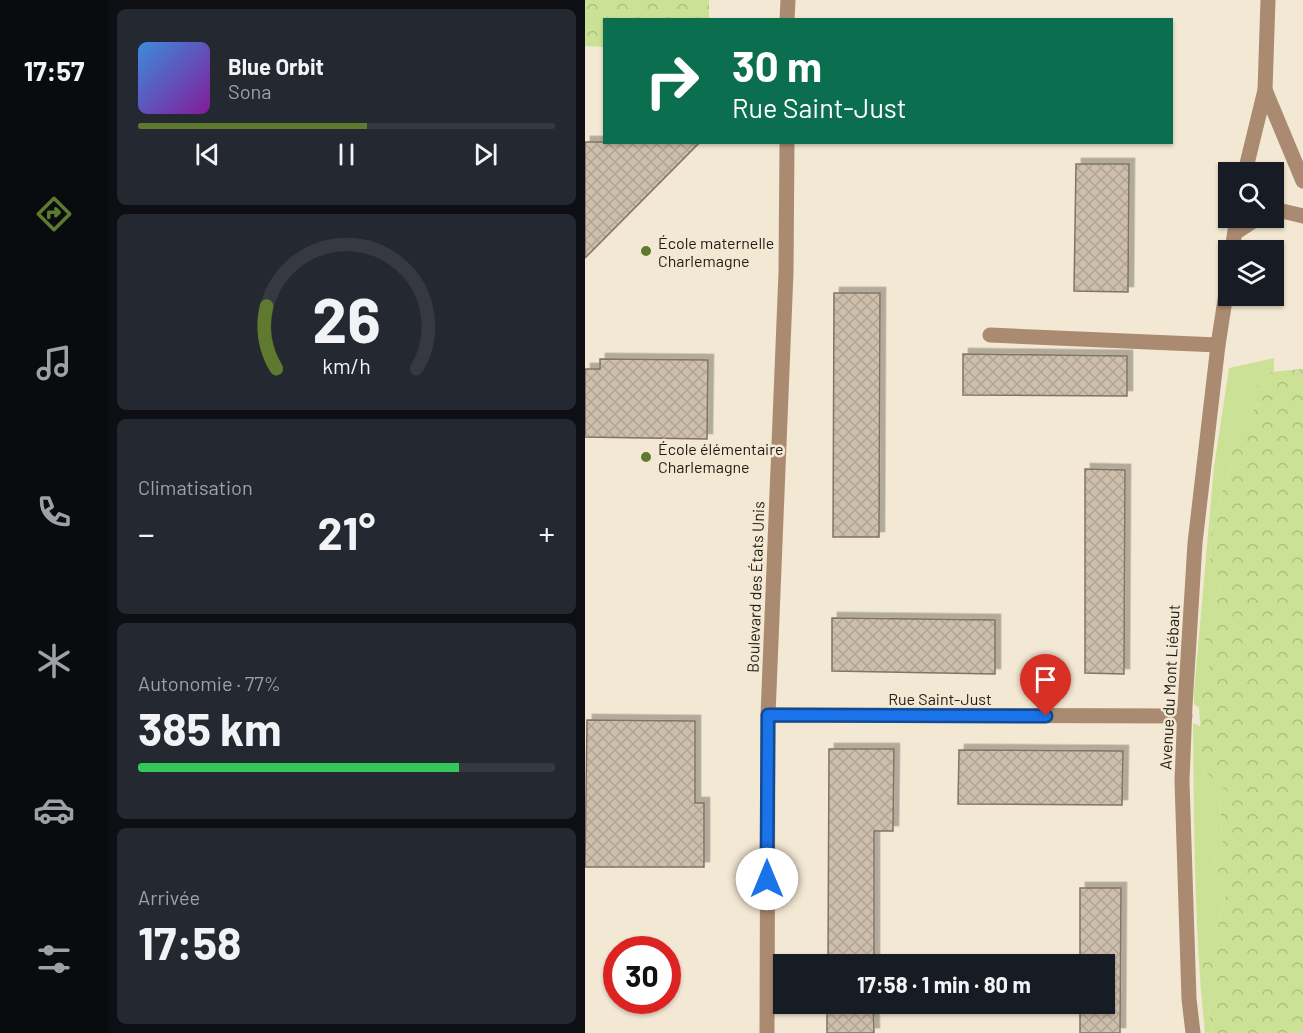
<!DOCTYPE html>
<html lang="fr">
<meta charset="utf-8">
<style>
:root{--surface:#171b24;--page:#242831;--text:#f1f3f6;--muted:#9ea1a6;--line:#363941;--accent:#5d7a2f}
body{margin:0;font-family:Barlow,sans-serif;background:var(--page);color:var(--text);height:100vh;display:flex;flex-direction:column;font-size:22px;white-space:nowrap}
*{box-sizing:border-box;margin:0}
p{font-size:20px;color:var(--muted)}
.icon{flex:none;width:33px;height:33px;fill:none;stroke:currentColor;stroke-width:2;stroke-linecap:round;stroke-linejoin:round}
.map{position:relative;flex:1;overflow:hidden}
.side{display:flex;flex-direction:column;gap:9px;padding:9px;background:#0d0f14;width:477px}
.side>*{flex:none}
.hud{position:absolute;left:18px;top:18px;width:570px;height:126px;border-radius:0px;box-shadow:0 2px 4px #0004;background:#0b6e4f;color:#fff;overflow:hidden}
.controls{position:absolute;left:633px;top:162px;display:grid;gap:12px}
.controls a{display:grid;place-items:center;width:66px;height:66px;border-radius:0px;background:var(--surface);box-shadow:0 2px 4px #0004;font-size:30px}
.speed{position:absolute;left:18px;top:936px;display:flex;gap:12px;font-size:30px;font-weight:700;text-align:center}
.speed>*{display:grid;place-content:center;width:78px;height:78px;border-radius:50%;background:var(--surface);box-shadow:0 2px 4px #0004;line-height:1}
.speed .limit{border:9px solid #d22;background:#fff;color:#111}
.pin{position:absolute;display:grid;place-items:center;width:51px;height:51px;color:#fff;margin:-62px -26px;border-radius:50% 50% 50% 0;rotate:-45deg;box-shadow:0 0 6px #0007}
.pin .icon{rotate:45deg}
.me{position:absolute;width:66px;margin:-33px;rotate:0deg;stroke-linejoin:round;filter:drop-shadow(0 0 4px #0008)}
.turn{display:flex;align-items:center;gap:21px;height:126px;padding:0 30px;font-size:27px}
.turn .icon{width:78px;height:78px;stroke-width:2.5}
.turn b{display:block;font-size:42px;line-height:51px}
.big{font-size:45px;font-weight:700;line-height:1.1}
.side .widget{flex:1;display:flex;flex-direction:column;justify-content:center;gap:9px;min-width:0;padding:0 21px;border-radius:9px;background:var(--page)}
.side .dial{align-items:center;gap:0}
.dial svg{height:156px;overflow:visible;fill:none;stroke:var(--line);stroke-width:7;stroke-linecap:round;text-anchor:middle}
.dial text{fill:var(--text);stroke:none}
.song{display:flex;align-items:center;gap:18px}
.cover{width:72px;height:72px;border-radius:9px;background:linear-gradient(135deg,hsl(210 70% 55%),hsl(290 70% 35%))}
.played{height:6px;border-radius:3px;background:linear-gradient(90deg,var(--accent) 55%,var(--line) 55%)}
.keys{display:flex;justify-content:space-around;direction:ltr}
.heat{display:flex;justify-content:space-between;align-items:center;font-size:33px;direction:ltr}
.charge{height:9px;border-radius:4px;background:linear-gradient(90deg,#34c759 77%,var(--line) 0)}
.trip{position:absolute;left:188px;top:954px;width:342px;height:60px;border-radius:0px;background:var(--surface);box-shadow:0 2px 4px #0004;font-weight:700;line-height:60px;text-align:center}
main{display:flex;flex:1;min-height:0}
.menu{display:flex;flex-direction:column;width:108px;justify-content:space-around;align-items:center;background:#090b0e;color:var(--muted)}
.menu .icon{width:42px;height:42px}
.menu .on{color:var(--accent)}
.menu b{font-size:27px;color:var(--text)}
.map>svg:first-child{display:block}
.grass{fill:#cbe195}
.park{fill:url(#park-crowns)}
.building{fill:url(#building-cross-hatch);stroke:#827363;stroke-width:1.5;filter:url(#shadow)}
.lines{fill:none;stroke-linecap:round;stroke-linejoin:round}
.minor{stroke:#aa8b71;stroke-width:15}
.route-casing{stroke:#114b97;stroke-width:15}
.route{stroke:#1a73e8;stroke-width:10}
.poi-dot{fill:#5d7a2f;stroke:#f3e8d3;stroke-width:2}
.labels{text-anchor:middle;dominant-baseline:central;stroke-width:5;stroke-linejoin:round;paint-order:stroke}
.poi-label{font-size:16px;fill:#201c14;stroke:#f3e8d3;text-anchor:start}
.street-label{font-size:16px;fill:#201c14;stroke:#f3e8d3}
</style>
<main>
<nav class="menu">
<b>17:57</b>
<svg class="icon on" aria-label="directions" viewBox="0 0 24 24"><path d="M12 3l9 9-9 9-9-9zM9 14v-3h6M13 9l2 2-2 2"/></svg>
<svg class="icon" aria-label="music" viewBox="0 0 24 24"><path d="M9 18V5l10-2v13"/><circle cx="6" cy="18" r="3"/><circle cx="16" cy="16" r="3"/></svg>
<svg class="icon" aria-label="phone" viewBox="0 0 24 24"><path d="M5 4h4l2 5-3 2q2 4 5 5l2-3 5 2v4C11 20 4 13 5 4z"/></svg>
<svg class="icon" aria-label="climate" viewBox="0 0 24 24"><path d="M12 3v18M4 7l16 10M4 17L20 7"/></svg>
<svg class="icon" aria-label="car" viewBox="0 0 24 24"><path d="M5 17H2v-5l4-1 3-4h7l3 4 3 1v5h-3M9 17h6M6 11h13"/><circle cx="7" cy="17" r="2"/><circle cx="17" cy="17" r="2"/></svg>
<svg class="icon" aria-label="filters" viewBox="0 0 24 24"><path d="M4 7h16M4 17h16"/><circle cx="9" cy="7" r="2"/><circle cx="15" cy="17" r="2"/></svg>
</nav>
<section class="side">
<div class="widget">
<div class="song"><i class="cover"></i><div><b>Blue Orbit</b><p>Sona</p></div></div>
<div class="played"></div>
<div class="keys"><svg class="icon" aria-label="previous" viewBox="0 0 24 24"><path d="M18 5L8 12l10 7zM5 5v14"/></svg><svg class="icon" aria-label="pause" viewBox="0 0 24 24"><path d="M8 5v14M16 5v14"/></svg><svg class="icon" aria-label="next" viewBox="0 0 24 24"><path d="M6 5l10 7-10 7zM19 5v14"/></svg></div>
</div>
<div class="widget dial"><svg viewBox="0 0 100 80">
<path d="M14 69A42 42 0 1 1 86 69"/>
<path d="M14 69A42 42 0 0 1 9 37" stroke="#5d7a2f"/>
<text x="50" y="56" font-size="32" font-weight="700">26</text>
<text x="50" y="72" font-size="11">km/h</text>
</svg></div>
<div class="widget"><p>Climatisation</p>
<div class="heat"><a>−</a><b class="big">21°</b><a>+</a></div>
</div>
<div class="widget"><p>Autonomie · 77%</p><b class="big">385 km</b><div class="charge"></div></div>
<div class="widget"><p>Arrivée</p><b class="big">17:58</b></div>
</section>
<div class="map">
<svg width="718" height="1033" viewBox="0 0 718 1033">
<defs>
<pattern id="park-crowns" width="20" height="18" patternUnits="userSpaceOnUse" patternTransform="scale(1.5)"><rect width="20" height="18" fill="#cbe195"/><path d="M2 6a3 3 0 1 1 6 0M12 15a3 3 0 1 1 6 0" fill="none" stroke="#aec080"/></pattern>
<pattern id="building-cross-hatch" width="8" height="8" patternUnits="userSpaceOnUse" patternTransform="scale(1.5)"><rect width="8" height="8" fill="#cebeac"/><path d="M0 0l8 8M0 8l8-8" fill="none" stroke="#b1a393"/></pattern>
<filter id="shadow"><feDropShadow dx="5.5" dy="-5.5" stdDeviation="0" flood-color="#0004"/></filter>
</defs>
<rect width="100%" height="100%" fill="#f3e8d3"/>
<!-- grass -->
<g class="grass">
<path d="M689 358V371L684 372 673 403 640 457 647 465 627 520 625 562 638 581 621 639 630 649 614 708 609 704V692L629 467 644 368Z"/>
<path d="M608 723 616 727 618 770 642 791 635 800 638 850 628 859 641 895 629 942 627 984 630 996 623 1008 627 1033H620C609 930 609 826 608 723Z"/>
</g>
<!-- park -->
<g class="park">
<path d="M0 0H124V19L20 20 19 47 0 46Z"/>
<path d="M718 369V1033H627L623 1008 630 996 627 984 617 975 619 950 629 942 641 895 628 859 638 850 635 800 642 791 618 770 614 708 629 649 620 640 638 582 625 562 627 520 647 465 640 457 673 403 667 392 684 372Z"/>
</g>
<!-- building -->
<g class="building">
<path d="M0 142H115L0 258Z"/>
<path d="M491 164H544L543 292 489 291Z"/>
<path d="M249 293H295L294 537H248Z"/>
<path d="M378 354 542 356V396L378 395Z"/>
<path d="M15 359 123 360 122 439 0 437V369H15Z"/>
<path d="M500 469 540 470 539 674 500 673Z"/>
<path d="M247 618 410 620V674L247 671Z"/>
<path d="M2 720 110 721V803H119V867H0Z"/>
<path d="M244 749H309L308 831H289V964H243Z"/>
<path d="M374 750 538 751 537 805 373 804Z"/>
<path d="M495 888H536L535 1033H495V1004H519V964H495Z"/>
<path d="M242 1004H288L289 1033H242Z"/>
</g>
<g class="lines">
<!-- minor -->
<g class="minor">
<path d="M202 20 203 0"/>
<path d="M680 90 718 181"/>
<path d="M660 172 680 90 683 0"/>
<path d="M688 212 693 210 718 216"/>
<path d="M650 233 673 218"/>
<path d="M647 250 652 218"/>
<path d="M405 335 633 345"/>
<path d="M183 715 600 716"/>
<path d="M182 1033 183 715 201 272 202 142"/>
<path d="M608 1033 604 999 597 781 600 706 610 543 633 345 644 274"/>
</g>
</g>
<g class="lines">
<!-- route casing -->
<g class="route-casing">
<path id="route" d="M182 879 183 715 461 716"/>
</g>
<!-- route -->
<use href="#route" class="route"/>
</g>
<!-- markers -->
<g class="poi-dot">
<circle cx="61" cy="251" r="6"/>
<circle cx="61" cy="457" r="6"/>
</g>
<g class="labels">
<!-- poi labels -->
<g class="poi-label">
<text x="73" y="242">École maternelle<tspan x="73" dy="18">Charlemagne</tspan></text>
<text x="73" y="448">École élémentaire<tspan x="73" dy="18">Charlemagne</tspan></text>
</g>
<!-- street labels -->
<g class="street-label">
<text transform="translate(170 587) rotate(-88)">Boulevard des États Unis</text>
<text transform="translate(584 687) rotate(-87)">Avenue du Mont Liébaut</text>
<text x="355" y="698">Rue Saint-Just</text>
</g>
</g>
</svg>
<div class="controls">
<a><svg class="icon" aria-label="search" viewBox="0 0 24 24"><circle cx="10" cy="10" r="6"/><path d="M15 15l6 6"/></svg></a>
<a><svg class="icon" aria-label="layers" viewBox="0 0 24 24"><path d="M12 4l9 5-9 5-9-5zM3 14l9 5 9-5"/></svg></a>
</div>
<div class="speed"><div class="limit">30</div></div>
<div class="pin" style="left:461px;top:716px;background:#d93025"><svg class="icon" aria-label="arrive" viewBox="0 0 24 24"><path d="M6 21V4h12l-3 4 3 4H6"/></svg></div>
<svg class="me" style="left:182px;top:879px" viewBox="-20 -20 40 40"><circle r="19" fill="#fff"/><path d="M0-13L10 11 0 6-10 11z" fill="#1a73e8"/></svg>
<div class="trip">17:58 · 1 min · 80 m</div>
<div class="hud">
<div class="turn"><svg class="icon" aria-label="right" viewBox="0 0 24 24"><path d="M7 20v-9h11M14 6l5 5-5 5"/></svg><div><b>30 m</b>Rue Saint-Just</div></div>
</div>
</div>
</main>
